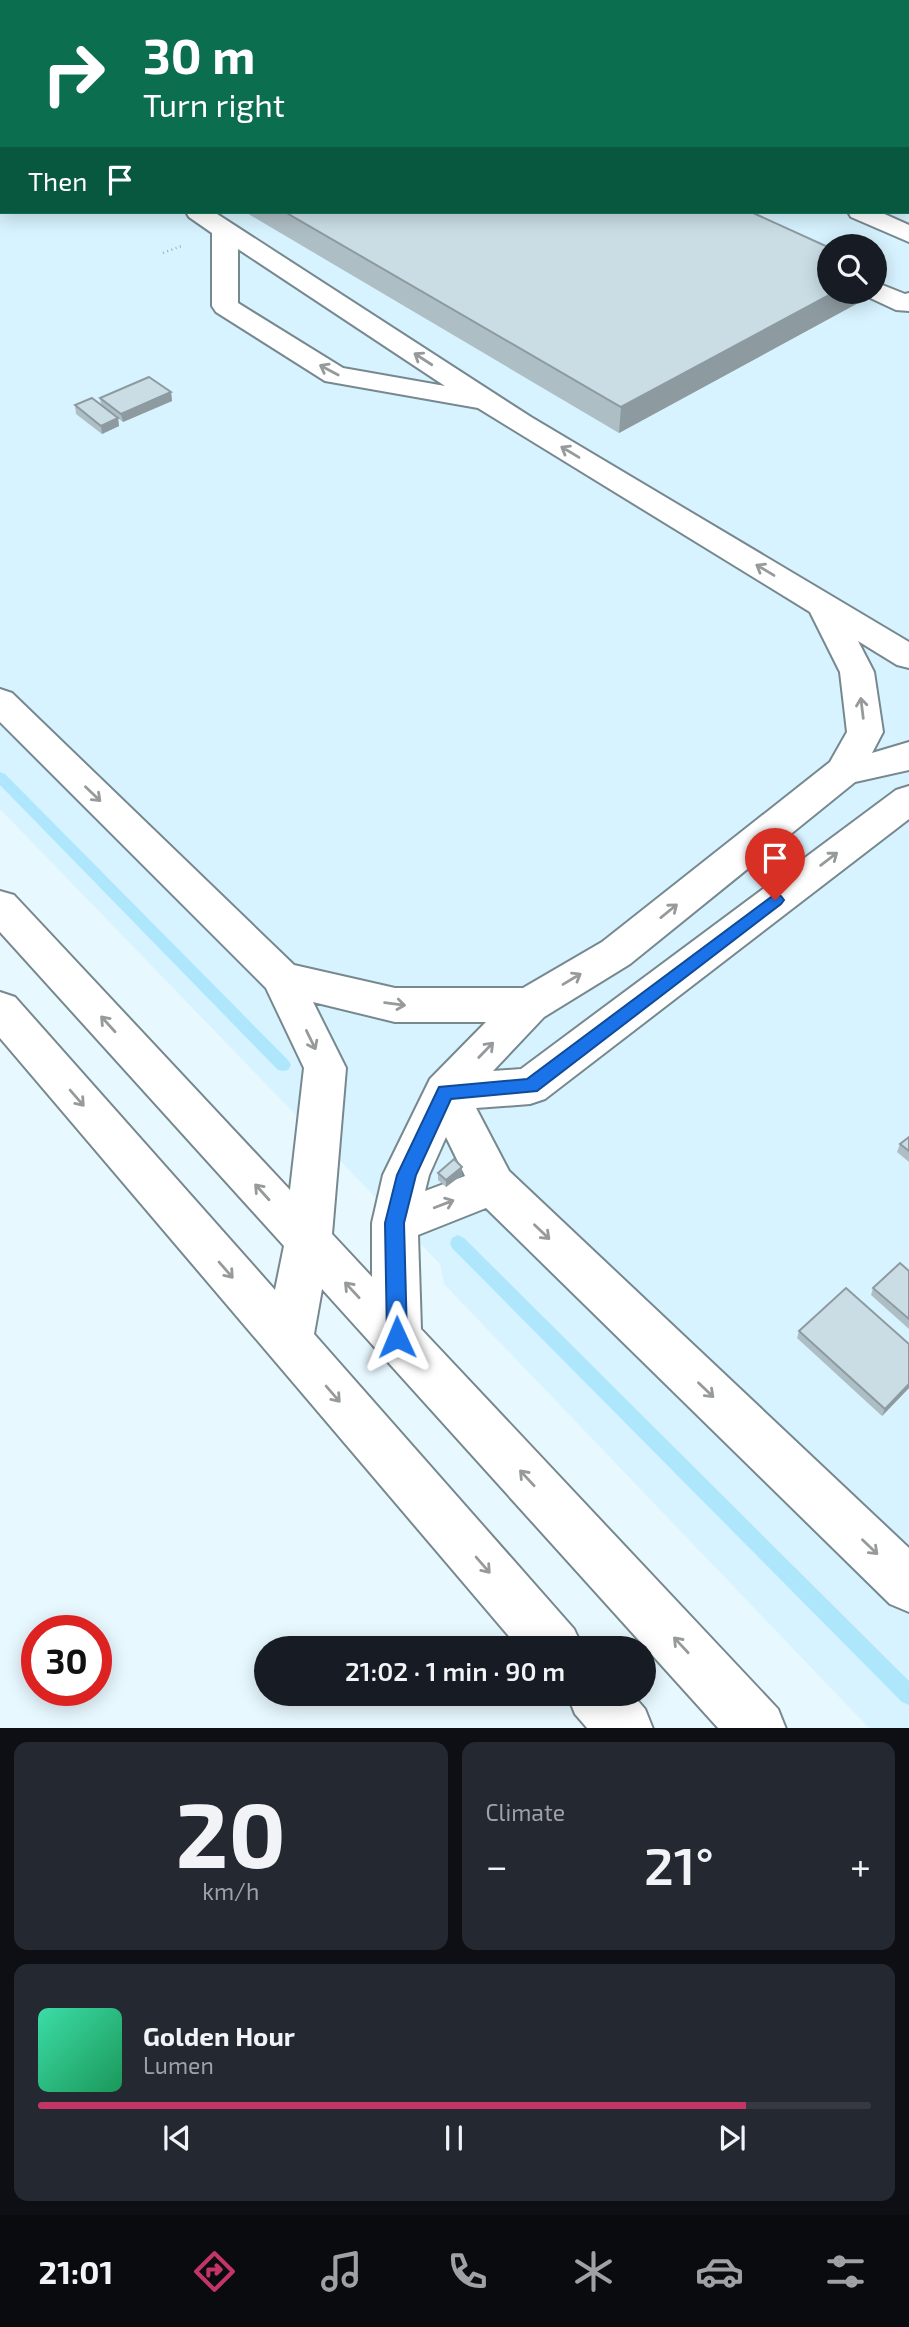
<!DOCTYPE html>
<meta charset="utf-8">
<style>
:root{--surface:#171b24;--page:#242831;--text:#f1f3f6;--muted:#9ea1a6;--line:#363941;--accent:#c23564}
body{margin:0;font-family:"Exo 2",sans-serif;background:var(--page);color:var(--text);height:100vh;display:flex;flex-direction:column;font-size:26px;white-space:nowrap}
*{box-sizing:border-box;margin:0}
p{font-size:23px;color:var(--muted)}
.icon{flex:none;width:38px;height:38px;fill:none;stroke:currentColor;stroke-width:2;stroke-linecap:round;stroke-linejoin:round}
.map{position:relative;height:1728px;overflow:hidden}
.drawer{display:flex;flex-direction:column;gap:14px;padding:14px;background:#0d0f14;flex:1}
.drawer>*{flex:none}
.hud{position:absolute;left:0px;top:0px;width:910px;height:214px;box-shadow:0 4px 18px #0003;background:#0b6e4f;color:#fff;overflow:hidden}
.buttons{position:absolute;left:817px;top:234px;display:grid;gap:14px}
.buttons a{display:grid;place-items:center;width:70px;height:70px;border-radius:50%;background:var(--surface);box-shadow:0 4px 18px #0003;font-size:35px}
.speed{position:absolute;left:21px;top:1615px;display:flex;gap:14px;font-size:35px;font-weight:700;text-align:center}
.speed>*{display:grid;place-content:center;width:91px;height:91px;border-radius:50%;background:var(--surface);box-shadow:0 4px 18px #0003;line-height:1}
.speed .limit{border:10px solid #d22;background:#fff;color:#111}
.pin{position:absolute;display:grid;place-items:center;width:60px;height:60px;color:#fff;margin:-72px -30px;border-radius:50% 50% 50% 0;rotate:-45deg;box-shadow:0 0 7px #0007}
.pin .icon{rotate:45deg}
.me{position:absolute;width:77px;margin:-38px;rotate:359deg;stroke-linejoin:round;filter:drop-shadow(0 0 5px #0008)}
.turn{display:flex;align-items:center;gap:24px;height:147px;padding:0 28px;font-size:32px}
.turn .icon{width:91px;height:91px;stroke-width:2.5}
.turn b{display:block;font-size:49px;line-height:60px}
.then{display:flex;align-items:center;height:66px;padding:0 28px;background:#0003;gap:14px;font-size:26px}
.big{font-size:52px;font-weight:600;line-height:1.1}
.drawer .widget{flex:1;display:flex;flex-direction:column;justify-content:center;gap:10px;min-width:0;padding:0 24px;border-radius:14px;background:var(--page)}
.drawer .dial{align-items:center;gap:0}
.dial b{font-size:91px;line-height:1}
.song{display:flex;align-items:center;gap:21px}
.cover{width:84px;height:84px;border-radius:10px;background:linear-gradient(135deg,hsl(160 70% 55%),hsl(150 70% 35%))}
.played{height:7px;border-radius:4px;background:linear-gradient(90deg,var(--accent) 85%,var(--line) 85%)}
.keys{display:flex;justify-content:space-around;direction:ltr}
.heat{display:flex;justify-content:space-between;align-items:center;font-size:38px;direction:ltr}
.drawer .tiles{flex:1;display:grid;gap:14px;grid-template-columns:1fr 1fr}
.widget:last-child{grid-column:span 2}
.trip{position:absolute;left:254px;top:1636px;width:402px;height:70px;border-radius:35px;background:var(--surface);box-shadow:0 4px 18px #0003;font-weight:600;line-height:70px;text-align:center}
.tabs{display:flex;height:112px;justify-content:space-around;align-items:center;background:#090b0e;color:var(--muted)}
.tabs .icon{width:49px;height:49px}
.tabs .active{color:var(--accent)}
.tabs b{font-size:32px;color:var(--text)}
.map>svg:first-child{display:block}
.built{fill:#d7f3ff;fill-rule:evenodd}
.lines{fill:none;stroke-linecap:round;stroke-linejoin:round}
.stream{fill:#aee6fc;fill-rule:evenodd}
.minor-casing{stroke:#77888f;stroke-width:4}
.path{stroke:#a3b0b6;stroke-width:2.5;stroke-dasharray:1 3.5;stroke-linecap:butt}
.minor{fill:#fff;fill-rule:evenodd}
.wall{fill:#aebec5}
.shaded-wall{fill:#8d9ba0}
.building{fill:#cadde5;stroke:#8d9ba0;stroke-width:2}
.oneway{stroke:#979a9b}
.route{fill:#1a73e8;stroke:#114b97;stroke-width:2}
</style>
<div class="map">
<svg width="909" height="1729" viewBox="0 0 909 1729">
<rect width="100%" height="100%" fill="#e8f8ff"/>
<!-- built -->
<path class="built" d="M0 0H909V1728H869L444 1284 440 1264 0 809ZM2 2H908V212H2ZM830 247H875V292H830Z"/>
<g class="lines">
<!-- stream -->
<g class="stream">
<path d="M0 772 5 774 288 1060 291 1065 288 1070 283 1071 278 1070 0 785Z"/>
<path d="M458 1235 464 1238 909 1681V1705L902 1702 452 1248 450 1243 452 1238Z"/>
</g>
<!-- minor casing -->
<g class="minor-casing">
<g id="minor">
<path d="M170 0H195L169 2Z"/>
<path d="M350 0H375L349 2Z"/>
<path d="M391 0H413L414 2H392Z"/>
<path d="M853 0H877L878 2H854Z"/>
<rect x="908" y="11" width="1" height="12"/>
<path d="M0 51H2L0 64Z"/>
<path d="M0 89 2 90V104L0 103Z"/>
<path d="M186 212H214L531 417 909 642V668L897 665 858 641 874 672 883 732 872 753 909 742V770L855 782 630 964 544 1017 493 1071 521 1069 896 790 909 786V819L545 1099 530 1104 476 1108 509 1171 909 1548V1612L890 1604 486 1208 418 1235 421 1329 778 1709 786 1729H719L322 1289 314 1334 574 1629 583 1648H519L0 1038V992L15 997 275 1290 284 1246 0 932V891L14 895 290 1190 304 1068 266 988 0 722V689L12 693 294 965 395 988H523L602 942 830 762 847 732 840 672 810 612 478 408 325 381 216 312 212 306V233L189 217ZM238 249 445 386 343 368 238 303ZM313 1002 395 1022H486L430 1079 383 1175 372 1223V1277L332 1234 346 1068ZM446 1137 465 1176 425 1191 429 1175Z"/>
<path d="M848 212H880L909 225V242L851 217Z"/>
<path d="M875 282 905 294 909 293V311L896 310 866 296 863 292H875Z"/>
<path d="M567 1694H632L645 1709 653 1729H588L575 1714Z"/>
</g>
</g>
<!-- path -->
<path class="path" d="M163 253 184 245"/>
<!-- minor -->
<use href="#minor" class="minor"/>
</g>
<!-- wall -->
<g class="wall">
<path d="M245 212H751L830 292H872L871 296 619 433Z"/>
<path d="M171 392 172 401 123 422 118 418 119 426 102 434 76 414 75 405H101L100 398Z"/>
<path d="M909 1137V1162L897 1152 900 1144Z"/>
<path d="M438 1173 462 1175 446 1187 438 1180Z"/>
<path d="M909 1271V1329L871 1295 873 1288Z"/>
<path d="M799 1331 909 1344V1388L882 1416 797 1338Z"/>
</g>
<!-- shaded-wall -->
<g class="shaded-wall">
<path d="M835 292H872L871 296 619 433 621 407Z"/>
<path d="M171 392 172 401 123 422 121 414Z"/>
<path d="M118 418 119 426 102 434 101 426Z"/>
<path d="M462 1167V1175L446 1187V1180Z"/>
<path d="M909 1384V1388L882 1416 885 1409Z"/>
</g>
<!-- building -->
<g class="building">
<path d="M254 0H301L304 2H249Z"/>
<path d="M285 212H751L830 248V292H835L621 407Z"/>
<path d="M149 377 171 392 121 414 100 398Z"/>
<path d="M92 398 118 418 101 426 75 405Z"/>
<path d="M909 1137V1151L900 1144Z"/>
<path d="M454 1159 462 1167 446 1180 438 1173Z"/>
<path d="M900 1263 909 1271V1319L873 1288Z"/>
<path d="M846 1288 909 1344V1384L885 1409 799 1331Z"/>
</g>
<!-- one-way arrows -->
<defs><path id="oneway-shaft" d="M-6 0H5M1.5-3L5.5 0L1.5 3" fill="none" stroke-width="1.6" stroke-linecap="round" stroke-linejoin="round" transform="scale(1.75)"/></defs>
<g class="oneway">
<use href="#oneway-shaft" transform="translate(423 359) rotate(-147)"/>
<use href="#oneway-shaft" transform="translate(329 370) rotate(-152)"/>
<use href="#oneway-shaft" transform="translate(570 452) rotate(-149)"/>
<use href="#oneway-shaft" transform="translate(765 570) rotate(-149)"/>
<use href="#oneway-shaft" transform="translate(862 708) rotate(-97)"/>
<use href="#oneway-shaft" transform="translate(93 794) rotate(44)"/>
<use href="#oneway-shaft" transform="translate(829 859) rotate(-37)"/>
<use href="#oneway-shaft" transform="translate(669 911) rotate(-39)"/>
<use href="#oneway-shaft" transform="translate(572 979) rotate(-31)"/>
<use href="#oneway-shaft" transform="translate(395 1004) rotate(7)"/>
<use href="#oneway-shaft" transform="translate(108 1024) rotate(-132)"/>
<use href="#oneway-shaft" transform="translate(311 1040) rotate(64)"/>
<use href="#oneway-shaft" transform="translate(486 1050) rotate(-46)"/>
<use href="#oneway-shaft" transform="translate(77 1098) rotate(49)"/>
<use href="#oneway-shaft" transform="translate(262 1192) rotate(-132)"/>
<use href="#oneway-shaft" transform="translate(444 1204) rotate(-21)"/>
<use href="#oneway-shaft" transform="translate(542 1232) rotate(44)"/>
<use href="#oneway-shaft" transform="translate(226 1270) rotate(49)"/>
<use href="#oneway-shaft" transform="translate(352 1290) rotate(-133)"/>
<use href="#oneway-shaft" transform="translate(706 1390) rotate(44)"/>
<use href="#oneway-shaft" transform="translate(333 1394) rotate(49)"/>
<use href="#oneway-shaft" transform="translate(527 1478) rotate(-133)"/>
<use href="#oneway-shaft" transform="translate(870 1547) rotate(44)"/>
<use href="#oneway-shaft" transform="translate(483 1565) rotate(49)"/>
<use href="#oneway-shaft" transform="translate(681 1645) rotate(-133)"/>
</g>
<!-- route -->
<path class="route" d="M775 894 781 896 784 900 781 904 537 1091 451 1099 416 1175 404 1223 407 1337 404 1343 397 1346 389 1343 387 1337 385 1223 397 1175 439 1087 527 1079Z"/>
</svg>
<div class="buttons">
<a><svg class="icon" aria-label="search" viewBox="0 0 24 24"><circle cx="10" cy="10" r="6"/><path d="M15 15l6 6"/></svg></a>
</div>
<div class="speed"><div class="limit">30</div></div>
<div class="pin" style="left:775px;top:900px;background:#d93025"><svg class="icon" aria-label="arrive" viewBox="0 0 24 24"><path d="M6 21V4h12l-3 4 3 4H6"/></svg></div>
<svg class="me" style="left:397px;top:1337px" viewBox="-20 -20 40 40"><path d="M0-17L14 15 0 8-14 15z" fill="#1a73e8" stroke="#fff" stroke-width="4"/></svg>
<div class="trip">21:02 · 1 min · 90 m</div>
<div class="hud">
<div class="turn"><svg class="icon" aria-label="right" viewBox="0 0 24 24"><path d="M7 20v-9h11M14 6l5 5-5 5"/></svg><div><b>30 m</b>Turn right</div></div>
<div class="then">Then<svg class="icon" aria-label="arrive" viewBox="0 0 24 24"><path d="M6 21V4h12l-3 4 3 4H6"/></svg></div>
</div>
</div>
<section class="drawer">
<div class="tiles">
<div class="widget dial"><b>20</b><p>km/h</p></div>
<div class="widget"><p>Climate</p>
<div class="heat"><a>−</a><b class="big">21°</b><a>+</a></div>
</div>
<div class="widget">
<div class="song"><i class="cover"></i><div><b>Golden Hour</b><p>Lumen</p></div></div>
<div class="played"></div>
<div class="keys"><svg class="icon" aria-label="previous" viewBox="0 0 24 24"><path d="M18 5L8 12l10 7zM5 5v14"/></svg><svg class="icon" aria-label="pause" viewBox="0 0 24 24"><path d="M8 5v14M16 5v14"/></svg><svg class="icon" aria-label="next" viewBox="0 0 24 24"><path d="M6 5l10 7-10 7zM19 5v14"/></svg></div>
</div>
</div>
</section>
<nav class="tabs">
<b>21:01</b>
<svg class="icon active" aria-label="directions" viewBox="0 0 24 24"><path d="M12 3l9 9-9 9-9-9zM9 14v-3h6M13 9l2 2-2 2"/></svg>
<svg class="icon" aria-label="music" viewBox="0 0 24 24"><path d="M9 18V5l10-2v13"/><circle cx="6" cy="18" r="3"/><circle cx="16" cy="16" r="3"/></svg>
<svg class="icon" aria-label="phone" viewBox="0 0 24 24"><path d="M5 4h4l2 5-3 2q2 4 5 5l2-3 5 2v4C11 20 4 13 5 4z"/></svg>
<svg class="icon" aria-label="climate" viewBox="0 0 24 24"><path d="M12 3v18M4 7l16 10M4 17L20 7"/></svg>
<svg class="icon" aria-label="car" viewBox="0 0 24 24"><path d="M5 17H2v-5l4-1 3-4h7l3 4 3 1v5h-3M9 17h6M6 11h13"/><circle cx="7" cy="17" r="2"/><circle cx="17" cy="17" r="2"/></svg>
<svg class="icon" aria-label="filters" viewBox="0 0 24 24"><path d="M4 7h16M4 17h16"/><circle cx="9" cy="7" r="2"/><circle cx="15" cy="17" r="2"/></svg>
</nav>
